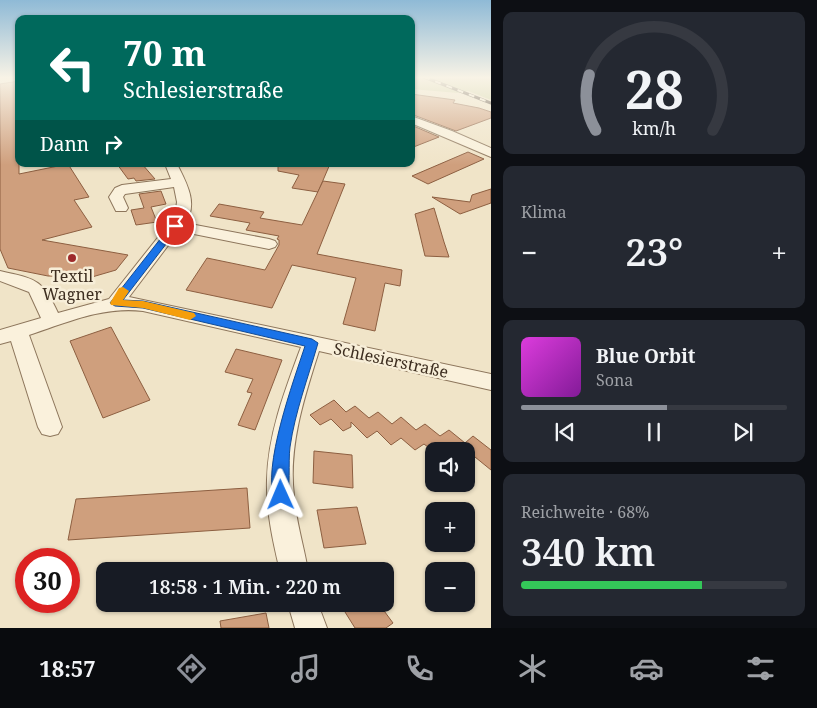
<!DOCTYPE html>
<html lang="de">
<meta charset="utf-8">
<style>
:root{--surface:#171b24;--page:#242831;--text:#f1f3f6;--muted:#9ea1a6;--line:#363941;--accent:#8c9099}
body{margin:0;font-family:"Noto Serif",serif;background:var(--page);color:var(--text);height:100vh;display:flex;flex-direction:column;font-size:19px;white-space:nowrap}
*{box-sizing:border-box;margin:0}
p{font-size:16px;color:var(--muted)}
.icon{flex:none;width:28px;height:28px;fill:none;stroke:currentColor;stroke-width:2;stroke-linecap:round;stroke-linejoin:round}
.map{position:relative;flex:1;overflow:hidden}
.side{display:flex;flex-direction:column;gap:12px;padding:12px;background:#0d0f14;width:326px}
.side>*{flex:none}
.banner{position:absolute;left:15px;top:15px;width:400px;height:152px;border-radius:10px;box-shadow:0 1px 4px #0004;background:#00695c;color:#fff;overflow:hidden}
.fabs{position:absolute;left:425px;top:442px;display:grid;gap:10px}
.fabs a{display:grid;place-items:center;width:50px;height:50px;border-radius:10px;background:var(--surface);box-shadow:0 1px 4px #0004;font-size:25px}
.speed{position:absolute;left:15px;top:548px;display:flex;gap:10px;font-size:25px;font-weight:700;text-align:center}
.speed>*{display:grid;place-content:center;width:65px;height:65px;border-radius:50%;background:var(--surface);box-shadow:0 1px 4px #0004;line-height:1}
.speed .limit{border:8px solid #d22;background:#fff;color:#111}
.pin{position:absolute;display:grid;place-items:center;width:42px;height:42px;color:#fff;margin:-21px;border:2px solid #fff;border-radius:50%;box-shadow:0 1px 5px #0007}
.me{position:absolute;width:55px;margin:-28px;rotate:359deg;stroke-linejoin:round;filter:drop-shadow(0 0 4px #0008)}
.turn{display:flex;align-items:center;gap:18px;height:105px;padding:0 25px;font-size:22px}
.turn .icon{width:65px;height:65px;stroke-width:2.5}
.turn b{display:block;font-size:35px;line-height:42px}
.then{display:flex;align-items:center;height:48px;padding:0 25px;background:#0003;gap:10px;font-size:19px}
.big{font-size:38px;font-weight:600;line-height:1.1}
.side .card{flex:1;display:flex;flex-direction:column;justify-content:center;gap:8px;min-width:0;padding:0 18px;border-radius:10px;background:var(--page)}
.side .dial{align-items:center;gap:0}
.dial svg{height:130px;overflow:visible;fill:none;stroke:var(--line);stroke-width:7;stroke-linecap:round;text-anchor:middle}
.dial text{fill:var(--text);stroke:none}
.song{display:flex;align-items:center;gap:15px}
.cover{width:60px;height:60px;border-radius:8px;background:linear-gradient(135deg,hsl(300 70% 55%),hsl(290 70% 35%))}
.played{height:5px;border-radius:2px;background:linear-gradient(90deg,var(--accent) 55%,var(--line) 55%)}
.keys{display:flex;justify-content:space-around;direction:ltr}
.heat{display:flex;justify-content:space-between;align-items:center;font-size:28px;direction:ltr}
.charge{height:8px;border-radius:4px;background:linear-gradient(90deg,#34c759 68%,var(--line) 0)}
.trip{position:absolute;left:96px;top:562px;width:298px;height:50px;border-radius:10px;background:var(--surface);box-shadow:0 1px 4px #0004;font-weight:600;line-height:50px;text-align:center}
.tabs{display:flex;height:80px;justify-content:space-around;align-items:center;background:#090b0e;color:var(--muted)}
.tabs .icon{width:35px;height:35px}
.tabs .active{color:var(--accent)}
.tabs b{font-size:22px;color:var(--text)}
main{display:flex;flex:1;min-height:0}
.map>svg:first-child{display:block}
.green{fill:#c9cf9b}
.building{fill:#cf9f7d;stroke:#8d5f41}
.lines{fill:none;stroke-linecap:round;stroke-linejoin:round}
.minor-casing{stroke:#8d765c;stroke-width:2}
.minor{fill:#faf1dc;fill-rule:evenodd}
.rail-casing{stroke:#3d2e20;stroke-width:3}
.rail{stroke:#f7eed8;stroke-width:2;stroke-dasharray:6;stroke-linecap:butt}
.route{fill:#1a73e8;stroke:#114b97}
.slow{fill:#f59e0b}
.poi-dot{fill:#9e2a2b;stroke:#f7eed8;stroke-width:2}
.labels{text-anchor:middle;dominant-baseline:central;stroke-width:5;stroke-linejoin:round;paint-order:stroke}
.poi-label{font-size:16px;fill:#3d2e20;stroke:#f7eed8}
.street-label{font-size:16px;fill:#3d2e20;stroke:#f7eed8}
</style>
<main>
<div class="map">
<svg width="491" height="628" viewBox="0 0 491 628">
<rect width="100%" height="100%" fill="#f0e4c8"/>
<!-- green -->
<path class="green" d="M411 77H491V100L468 91 458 93 411 89Z"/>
<!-- building -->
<g class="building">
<path d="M19 81V174L68 164 89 197 74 200 92 227 42 240 128 255 116 270 92 277 48 276 8 268 0 249V84Z"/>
<path d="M411 94 455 100 453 103 479 108 491 112V118L456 131 411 114 413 106 411 105Z"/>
<path d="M411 125 439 137 411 148Z"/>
<path d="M468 152 484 159 428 184 412 176Z"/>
<path d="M117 164H142L155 179 136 181 134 178 128 179Z"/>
<path d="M278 164H330L318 192 292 188 299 175 278 171Z"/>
<path d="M323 181 345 184 317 254 402 270 400 286 385 283 375 331 343 324 356 278 292 265 272 308 186 290 207 258 265 270 279 245V240L277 239 279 236 246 230 250 223 210 216 219 204 264 212 260 218 302 225Z"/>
<path d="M491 189V203L460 214 432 197 470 202 472 195Z"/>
<path d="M161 191 166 204 151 207 157 222 136 225 131 210 144 208 139 194Z"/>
<path d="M434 208 444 242 449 257 425 256 415 214Z"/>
<path d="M111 327 150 400 103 418 70 341Z"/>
<path d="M236 349 282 360 255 430 238 425 252 393 247 392 253 379 225 372Z"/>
<path d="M334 400 346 412 355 406 369 418 378 412 392 424 401 417 416 430 425 424 440 436 449 430 465 443 473 436 491 450V470L475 457 466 464V451H433L424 444 415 450 401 438 391 445 377 431 367 438 351 422V427L343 431 331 419 320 425 310 415Z"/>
<path d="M314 451 352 455 353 488 313 483Z"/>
<path d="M247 488 250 528 68 540 76 499Z"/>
<path d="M357 507 366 544 324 548 317 510Z"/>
<path d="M340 604H379L393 623 386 628H355Z"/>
<path d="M266 613 269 628H221L220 621Z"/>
</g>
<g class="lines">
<!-- minor casing -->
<g class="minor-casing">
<g id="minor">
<path d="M411 116 452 131 491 148V157L411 123Z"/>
<path d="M165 164H177C186 182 199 204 185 223L269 239 275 241 277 244 275 247 269 249 179 231 129 297 491 374V390L319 351C304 398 288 447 294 496 296 522 304 546 308 571H280C273 542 266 511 267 480 268 434 285 390 301 347L143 311C103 306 66 323 29 335L62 427 58 434 50 436 42 434 38 427 11 341 0 344V330L41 318 29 292 0 281V271C35 279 42 278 58 313L109 299 175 216 177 202 174 187 125 194 123 197 128 208 126 211H116L109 197 115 188 122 185 171 179Z"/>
<path d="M288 604H318L327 628H295Z"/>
</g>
</g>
<!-- minor -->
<use href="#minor" class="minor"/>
<!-- rail casing -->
<g class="rail-casing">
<path id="rail" d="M424 77 491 103"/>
</g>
<!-- rail -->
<use href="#rail" class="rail"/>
</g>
<!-- sky -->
<linearGradient id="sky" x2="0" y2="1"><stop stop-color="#8fbad6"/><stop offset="0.47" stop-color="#f8f3e6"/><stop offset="1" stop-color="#f8f3e6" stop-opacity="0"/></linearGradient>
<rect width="491" height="165" fill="url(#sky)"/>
<!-- route -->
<path class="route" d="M175 223 180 226 123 300 143 301 312 339 318 343C308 378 295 412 290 447 288 462 291 490 286 500L281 503 275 500C261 469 294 380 305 346L143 308 115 306 110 303 172 224Z"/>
<!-- slow -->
<path class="slow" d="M123 287 129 291 123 300 143 301 194 313 196 316 190 320 143 308 111 305 110 303 119 288Z"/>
<!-- markers -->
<circle class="poi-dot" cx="72" cy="258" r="5"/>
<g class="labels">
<!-- poi labels -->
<g class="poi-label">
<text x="72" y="276">Textil<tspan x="72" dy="18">Wagner</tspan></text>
</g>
<!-- street labels -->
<g class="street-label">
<text transform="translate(391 360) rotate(12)">Schlesierstraße</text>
</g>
</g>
</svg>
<div class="fabs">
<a><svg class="icon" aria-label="sound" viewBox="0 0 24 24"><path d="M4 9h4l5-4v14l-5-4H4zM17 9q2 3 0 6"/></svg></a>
<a>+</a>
<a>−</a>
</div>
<div class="speed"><div class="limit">30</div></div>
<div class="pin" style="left:175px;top:226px;background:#d93025"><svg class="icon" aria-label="arrive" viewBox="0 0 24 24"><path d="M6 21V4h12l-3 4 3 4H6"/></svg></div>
<svg class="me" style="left:281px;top:495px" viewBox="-20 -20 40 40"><path d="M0-17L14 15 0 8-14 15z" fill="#1a73e8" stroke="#fff" stroke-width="4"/></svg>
<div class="trip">18:58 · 1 Min. · 220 m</div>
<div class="banner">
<div class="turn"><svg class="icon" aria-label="left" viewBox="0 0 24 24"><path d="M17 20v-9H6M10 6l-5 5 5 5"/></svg><div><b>70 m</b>Schlesierstraße</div></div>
<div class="then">Dann<svg class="icon" aria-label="right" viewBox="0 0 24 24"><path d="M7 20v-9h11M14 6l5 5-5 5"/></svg></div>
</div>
</div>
<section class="side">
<div class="card dial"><svg viewBox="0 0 100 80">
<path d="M14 69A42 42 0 1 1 86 69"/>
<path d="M14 69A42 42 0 0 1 10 35" stroke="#8c9099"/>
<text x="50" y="56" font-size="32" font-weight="700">28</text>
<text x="50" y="72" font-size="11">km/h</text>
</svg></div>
<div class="card"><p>Klima</p>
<div class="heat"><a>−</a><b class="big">23°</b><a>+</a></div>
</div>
<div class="card">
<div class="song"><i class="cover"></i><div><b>Blue Orbit</b><p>Sona</p></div></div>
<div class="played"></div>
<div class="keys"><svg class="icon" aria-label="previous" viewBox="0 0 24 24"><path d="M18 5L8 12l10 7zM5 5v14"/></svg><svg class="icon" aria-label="pause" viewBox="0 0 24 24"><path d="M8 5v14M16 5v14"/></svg><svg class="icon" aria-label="next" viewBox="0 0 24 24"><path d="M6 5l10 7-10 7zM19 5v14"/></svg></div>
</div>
<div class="card"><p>Reichweite · 68%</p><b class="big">340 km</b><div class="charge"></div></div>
</section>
</main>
<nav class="tabs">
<b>18:57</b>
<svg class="icon active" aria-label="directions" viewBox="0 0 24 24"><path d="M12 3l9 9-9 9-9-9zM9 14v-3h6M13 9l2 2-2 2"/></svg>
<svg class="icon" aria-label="music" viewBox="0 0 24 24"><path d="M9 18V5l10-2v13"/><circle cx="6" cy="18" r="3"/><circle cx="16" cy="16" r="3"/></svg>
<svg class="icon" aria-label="phone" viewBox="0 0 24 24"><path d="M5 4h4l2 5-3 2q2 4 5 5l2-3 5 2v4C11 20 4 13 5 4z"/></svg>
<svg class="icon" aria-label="climate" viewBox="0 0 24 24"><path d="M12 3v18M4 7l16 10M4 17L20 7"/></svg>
<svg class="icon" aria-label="car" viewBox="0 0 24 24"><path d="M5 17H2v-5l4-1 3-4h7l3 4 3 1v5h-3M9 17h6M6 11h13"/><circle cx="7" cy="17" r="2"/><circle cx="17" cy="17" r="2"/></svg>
<svg class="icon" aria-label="filters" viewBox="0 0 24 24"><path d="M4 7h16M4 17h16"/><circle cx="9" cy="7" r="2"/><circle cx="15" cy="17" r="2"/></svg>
</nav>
